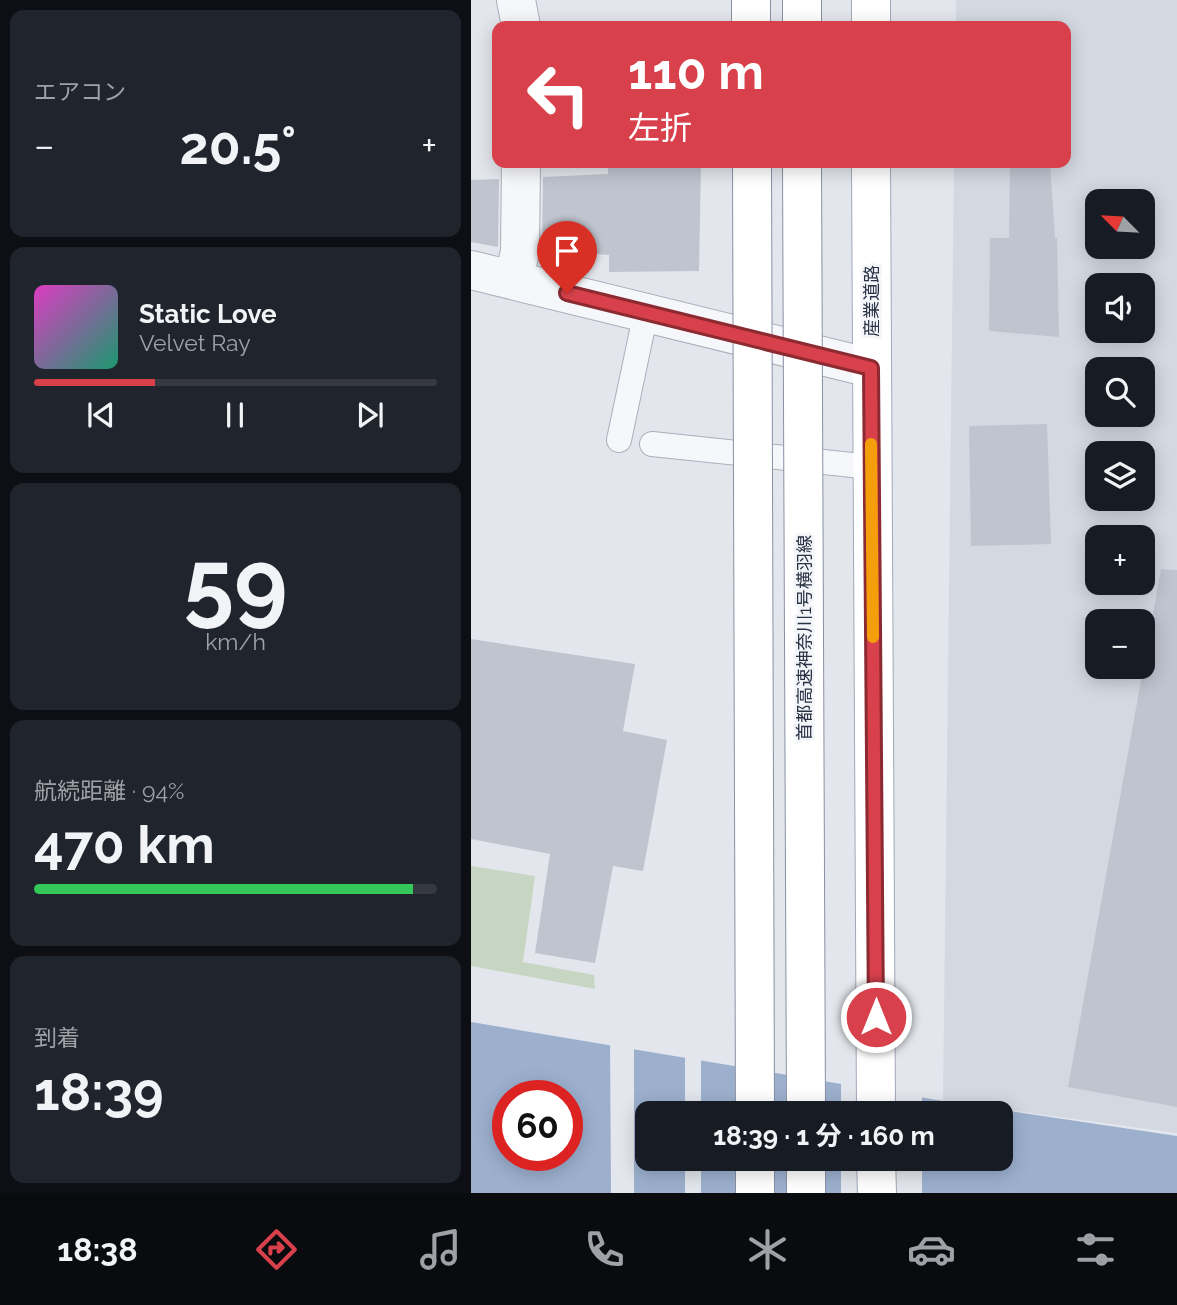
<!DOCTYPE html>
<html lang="ja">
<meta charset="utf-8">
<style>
:root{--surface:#171b24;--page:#20242c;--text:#f1f3f6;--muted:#9ea1a6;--line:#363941;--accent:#d8414b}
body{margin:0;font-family:Raleway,"Noto Sans JP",sans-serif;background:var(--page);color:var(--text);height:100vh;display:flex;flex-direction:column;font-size:26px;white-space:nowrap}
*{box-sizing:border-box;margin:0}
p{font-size:23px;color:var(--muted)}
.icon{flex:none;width:38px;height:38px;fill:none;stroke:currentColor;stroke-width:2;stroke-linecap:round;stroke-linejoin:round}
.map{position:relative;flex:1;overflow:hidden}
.panel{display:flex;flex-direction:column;gap:10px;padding:10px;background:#0d0f14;width:471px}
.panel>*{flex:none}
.banner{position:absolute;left:21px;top:21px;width:579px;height:147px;border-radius:14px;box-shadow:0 4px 18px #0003;background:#d8414b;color:#fff;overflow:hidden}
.needle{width:46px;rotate:294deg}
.controls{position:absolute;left:614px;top:189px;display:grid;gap:14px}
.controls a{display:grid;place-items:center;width:70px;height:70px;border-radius:14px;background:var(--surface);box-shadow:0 4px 18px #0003;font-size:35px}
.speed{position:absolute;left:21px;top:1080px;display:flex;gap:14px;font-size:35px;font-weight:700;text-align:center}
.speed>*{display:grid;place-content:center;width:91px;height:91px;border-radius:50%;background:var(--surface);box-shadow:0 4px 18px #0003;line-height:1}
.speed .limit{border:10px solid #d22;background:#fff;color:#111}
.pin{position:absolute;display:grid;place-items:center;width:60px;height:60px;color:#fff;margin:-72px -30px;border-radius:50% 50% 50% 0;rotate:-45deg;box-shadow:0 0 7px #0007}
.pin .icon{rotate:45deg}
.me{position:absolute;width:77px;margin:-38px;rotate:0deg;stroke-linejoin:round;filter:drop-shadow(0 0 5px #0008)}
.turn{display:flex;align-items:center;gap:24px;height:147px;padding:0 21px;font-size:32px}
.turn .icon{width:91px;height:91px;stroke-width:2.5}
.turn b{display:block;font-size:49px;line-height:60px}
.big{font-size:52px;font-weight:700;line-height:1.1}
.panel .card{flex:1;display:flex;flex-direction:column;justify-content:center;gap:10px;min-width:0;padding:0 24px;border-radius:14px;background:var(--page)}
.panel .dial{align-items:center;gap:0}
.dial b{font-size:91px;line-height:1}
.song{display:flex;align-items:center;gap:21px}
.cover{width:84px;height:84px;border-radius:10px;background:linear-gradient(135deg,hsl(310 70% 55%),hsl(160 70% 35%))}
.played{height:7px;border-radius:4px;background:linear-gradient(90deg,var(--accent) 30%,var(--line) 30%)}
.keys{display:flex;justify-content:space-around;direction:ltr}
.heat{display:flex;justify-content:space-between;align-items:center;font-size:38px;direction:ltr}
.charge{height:10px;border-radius:5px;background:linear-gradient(90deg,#34c759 94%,var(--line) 0)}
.trip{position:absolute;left:164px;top:1101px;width:378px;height:70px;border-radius:14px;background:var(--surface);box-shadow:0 4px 18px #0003;font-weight:700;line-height:70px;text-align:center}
.tab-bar{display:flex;height:112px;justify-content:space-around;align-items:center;background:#090b0e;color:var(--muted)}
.tab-bar .icon{width:49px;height:49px}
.tab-bar .selected{color:var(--accent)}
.tab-bar b{font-size:32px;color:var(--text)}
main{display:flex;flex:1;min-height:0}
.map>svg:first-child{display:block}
.built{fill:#d4d8e1;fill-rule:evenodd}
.green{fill:#c7d6c3}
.water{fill:#9cb0ce;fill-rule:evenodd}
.pier{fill:#e3e6ec}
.building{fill:#bfc4cf}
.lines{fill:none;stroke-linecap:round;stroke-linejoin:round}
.service-casing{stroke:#abb0ba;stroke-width:26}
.minor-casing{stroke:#abb0ba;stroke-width:40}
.primary-casing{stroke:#a1a8b8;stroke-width:40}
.motorway-casing{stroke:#8991a4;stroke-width:40}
.service{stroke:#f6f7fa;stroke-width:24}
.minor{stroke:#f6f7fa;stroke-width:38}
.primary{stroke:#fff;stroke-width:38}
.motorway{stroke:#fff;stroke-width:38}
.motorway-bridge-casing{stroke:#8991a4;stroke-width:40;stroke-linecap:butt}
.motorway-bridge{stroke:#fff;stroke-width:38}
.route-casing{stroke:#8c2a31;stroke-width:18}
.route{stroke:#d8414b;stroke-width:12}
.slow{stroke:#f59e0b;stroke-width:12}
.labels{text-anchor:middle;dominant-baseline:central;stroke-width:6;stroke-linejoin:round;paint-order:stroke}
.street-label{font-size:18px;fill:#293145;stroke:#f3f5f9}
</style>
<main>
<section class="panel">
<div class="card"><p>エアコン</p>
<div class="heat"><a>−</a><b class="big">20.5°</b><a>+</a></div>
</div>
<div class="card">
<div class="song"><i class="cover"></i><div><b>Static Love</b><p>Velvet Ray</p></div></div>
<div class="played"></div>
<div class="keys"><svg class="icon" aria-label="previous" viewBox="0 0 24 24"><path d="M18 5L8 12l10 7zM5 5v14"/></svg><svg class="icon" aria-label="pause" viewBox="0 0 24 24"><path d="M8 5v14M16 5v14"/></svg><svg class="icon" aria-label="next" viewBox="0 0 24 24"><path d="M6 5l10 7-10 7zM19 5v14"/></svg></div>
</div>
<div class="card dial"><b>59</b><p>km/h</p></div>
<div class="card"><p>航続距離 · 94%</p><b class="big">470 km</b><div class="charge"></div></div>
<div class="card"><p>到着</p><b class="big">18:39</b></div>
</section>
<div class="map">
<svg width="707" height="1193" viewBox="0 0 707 1193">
<rect width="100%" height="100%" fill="#e3e6ec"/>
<!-- built -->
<path class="built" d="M485 0H706V1133L472 1101 483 163H595V26H485ZM626 201H672V247H626ZM626 285H672V331H626ZM626 369H672V415H626ZM626 453H672V499H626ZM626 537H672V583H626ZM626 621H672V667H626Z"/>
<!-- green -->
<path class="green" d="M0 866 64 876 52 962 123 975 124 989 0 966Z"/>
<!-- water -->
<path class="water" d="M0 1022 472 1101 706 1136V1193H0ZM37 1096H96V1155H37ZM177 1113H530V1158H177Z"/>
<!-- pier -->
<g class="pier">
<path d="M139 1041 163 1045V1193H140Z"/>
<path d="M214 1054 230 1057V1113H214Z"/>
<path d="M370 1080 451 1094V1113H370Z"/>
<rect x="214" y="1159" width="16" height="34"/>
<rect x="370" y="1159" width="81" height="34"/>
</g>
<!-- building -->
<g class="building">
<path d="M137 163H230L228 271 138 272V255L71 250 72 177 137 174Z"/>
<path d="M539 163H579L584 238H586L588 337 518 331 519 238H538Z"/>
<path d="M28 179 27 247 0 242V180Z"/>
<path d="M576 424 580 544 500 546 498 426Z"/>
<path d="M690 569 706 570V1107L597 1087Z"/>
<path d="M0 639 164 664 152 731 196 740 172 871 142 866 124 963 64 953 79 854 0 839Z"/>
</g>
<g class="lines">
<!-- service casing -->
<g class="service-casing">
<g id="service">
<path d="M148 440 175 312"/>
<path d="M181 444 400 467"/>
</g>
</g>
<!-- minor casing -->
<g class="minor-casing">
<g id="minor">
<path d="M45 0 50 26"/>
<path d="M0 270 400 368"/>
<path d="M43 279 49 251 50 163"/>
</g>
</g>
<!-- primary casing -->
<g class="primary-casing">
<g id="primary">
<path d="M400 26V0"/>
<path d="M400 163 405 1113"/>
<path d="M405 1158 406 1193"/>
</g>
</g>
<!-- motorway casing -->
<g class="motorway-casing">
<g id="motorway">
<path d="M280 0V26"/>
<path d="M331 0V26"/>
<path d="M284 1158V1193"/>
<path d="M335 1158V1193"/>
</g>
</g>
<!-- service -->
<use href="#service" class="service"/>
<!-- minor -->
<use href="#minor" class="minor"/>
<!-- primary -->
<use href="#primary" class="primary"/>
<!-- motorway -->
<use href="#motorway" class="motorway"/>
<!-- motorway-bridge casing -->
<g class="motorway-bridge-casing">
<g id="motorway-bridge">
<path d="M281 163 284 1113"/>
<path d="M331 163 335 1113"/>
</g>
</g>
<!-- motorway-bridge -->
<use href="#motorway-bridge" class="motorway-bridge"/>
</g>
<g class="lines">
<!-- route casing -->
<g class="route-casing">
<path id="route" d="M96 293 400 368 405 1017"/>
</g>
<!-- route -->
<use href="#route" class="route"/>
<!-- slow -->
<path class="slow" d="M400 444 402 637"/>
</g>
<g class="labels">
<!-- street labels -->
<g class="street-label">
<text transform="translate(400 301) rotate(-90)">産業道路</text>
<text transform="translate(333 638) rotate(-90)">首都高速神奈川1号横羽線</text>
</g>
</g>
</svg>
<div class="controls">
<a><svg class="needle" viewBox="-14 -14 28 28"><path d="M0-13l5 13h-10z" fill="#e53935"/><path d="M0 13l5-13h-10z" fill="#9ea1a6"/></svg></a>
<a><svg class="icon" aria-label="sound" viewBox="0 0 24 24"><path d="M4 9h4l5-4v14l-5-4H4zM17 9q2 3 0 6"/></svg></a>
<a><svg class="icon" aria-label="search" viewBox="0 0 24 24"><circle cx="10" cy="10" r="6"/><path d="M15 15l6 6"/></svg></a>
<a><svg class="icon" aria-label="layers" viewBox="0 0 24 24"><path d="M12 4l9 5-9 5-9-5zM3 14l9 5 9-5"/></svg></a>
<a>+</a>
<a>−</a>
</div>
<div class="speed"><div class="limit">60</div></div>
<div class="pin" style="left:96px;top:293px;background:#d93025"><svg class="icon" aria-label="arrive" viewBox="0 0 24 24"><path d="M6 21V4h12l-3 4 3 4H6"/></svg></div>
<svg class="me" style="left:405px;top:1017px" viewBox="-20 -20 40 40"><circle r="17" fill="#d8414b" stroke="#fff" stroke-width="3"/><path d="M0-11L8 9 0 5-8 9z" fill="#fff"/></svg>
<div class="trip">18:39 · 1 分 · 160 m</div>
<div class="banner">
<div class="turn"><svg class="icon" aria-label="left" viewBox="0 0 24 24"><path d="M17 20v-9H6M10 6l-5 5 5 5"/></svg><div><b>110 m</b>左折</div></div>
</div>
</div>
</main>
<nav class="tab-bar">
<b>18:38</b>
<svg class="icon selected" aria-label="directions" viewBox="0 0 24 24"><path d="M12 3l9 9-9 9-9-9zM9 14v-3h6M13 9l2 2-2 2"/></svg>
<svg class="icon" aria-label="music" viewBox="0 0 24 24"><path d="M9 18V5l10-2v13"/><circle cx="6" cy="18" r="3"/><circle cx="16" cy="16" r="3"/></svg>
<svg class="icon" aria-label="phone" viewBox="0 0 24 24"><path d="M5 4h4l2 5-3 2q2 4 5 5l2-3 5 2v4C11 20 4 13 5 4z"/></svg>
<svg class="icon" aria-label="climate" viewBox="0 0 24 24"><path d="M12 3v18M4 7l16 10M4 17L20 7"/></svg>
<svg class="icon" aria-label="car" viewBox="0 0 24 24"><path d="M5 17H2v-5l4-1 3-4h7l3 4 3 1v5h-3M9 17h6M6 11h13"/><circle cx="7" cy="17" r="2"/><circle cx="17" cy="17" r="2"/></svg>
<svg class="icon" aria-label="filters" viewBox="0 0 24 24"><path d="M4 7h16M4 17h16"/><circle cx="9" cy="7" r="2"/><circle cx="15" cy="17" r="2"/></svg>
</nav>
